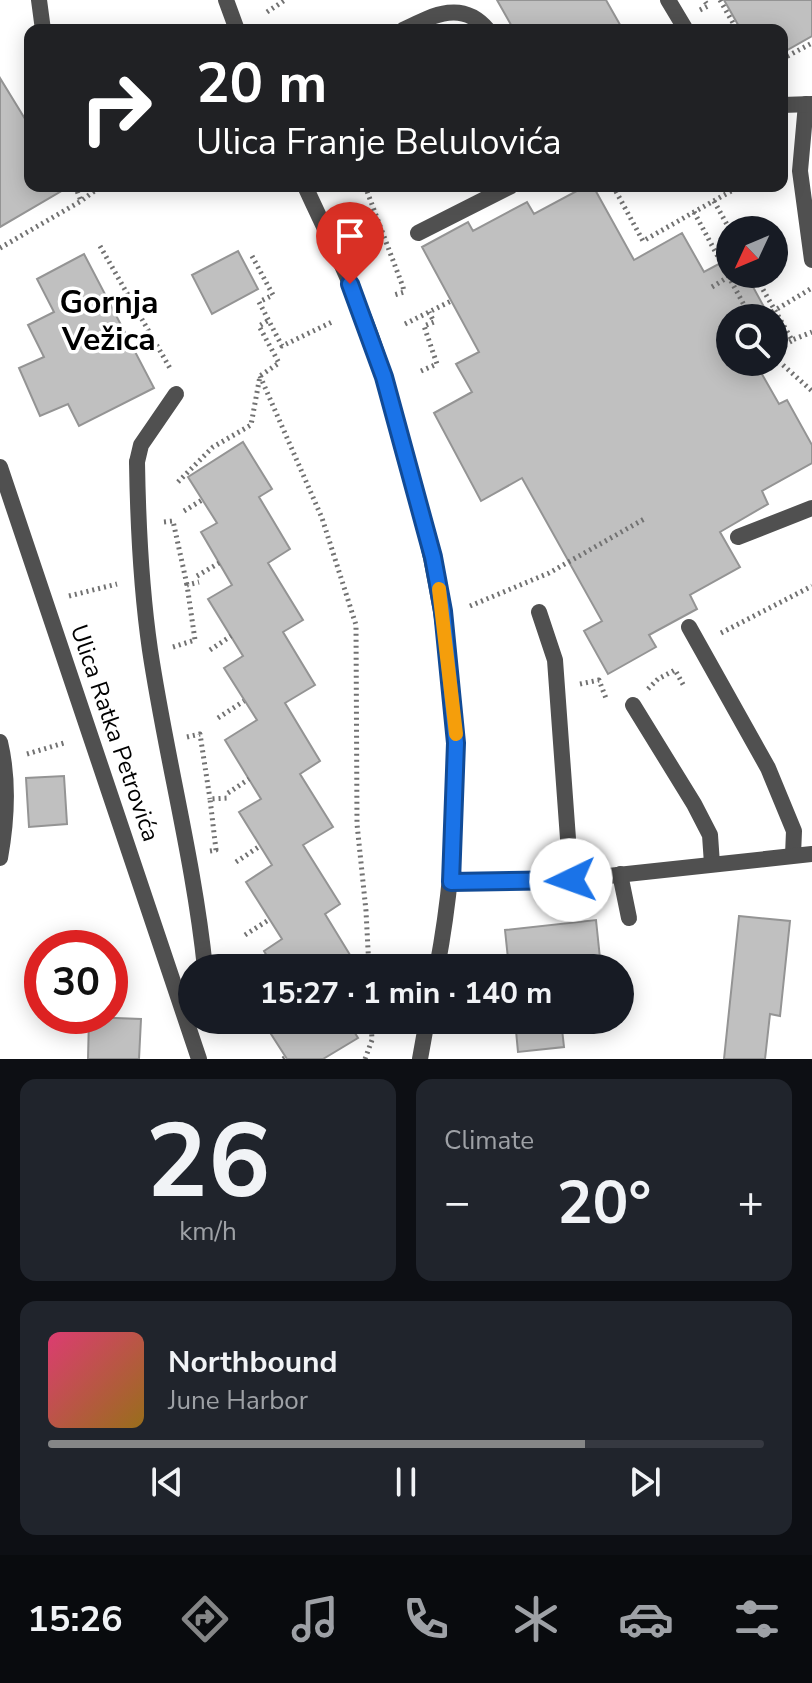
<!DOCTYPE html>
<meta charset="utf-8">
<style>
:root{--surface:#171b24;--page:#20242c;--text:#f1f3f6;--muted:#9ea1a6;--line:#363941;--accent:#858687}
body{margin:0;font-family:"Nunito Sans",sans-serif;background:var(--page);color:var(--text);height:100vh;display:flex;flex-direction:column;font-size:30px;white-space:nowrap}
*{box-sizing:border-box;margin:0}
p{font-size:26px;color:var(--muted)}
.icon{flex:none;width:44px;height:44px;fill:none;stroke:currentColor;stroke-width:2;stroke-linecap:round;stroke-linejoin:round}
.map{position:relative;height:1059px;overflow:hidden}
.side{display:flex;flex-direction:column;gap:20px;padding:20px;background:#0d0f14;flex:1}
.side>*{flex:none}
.hud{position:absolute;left:24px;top:24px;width:764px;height:168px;border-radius:16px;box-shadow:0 4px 20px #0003;background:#202124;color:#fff;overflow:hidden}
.needle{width:52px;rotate:226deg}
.fabs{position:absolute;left:716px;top:216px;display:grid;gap:16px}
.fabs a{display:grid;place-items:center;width:72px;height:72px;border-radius:50%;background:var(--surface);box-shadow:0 4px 20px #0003;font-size:40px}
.speed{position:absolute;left:24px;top:930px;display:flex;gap:16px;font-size:40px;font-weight:700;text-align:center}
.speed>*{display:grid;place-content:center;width:104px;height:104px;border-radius:50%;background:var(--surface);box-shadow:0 4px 20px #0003;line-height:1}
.speed .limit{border:12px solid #d22;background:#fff;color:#111}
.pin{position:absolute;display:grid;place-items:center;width:68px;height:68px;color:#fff;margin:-82px -34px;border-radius:50% 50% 50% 0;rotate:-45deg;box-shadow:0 0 8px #0007}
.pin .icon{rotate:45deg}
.me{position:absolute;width:88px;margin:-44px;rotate:267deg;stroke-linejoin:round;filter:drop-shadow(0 0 6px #0008)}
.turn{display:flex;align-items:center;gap:28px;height:168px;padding:0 40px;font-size:36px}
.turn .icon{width:104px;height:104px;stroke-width:2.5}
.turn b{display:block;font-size:56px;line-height:68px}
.big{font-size:60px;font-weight:700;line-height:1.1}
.side .card{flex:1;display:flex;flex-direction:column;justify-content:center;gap:12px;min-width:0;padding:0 28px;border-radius:16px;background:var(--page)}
.side .dial{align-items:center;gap:0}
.dial b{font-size:104px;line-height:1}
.song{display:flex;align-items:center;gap:24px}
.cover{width:96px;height:96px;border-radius:12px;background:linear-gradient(135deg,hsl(340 70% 55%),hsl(40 70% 35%))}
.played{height:8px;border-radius:4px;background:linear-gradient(90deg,var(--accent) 75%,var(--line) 75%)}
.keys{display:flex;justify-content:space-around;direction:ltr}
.heat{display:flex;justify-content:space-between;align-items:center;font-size:44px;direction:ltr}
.side .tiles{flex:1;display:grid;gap:20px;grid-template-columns:1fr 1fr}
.card:last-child{grid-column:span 2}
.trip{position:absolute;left:178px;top:954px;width:456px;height:80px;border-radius:40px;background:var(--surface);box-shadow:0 4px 20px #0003;font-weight:700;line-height:80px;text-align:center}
.tab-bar{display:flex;height:128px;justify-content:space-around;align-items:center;background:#090b0e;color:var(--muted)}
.tab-bar .icon{width:56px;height:56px}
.tab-bar .on{color:var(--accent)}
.tab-bar b{font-size:36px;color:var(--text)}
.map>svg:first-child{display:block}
.building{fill:#c0c0c0;stroke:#949494;stroke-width:2}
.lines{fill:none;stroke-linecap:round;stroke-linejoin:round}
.path{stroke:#727272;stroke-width:5;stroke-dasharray:2 4;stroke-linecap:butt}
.lane{stroke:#505050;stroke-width:16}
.street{stroke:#505050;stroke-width:16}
.route-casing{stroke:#114b97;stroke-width:20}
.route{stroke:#1a73e8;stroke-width:14}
.slow{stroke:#f59e0b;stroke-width:14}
.labels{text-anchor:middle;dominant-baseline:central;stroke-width:7;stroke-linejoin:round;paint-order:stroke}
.street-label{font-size:24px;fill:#000;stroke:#fff}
.district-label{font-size:32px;font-weight:bold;fill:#000;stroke:#fff}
</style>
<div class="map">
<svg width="812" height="1059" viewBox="0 0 812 1059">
<rect width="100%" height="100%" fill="#fff"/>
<!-- building -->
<g class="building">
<path d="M497 0H606L623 30H514Z"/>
<path d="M724 0H812V36L782 53V30H741Z"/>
<path d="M0 78 30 127V186H70L0 227Z"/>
<path d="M586 186H593L634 260 682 233 704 272 730 258V274H746L770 318H730V362H755L779 404 787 400 812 445V463L762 491 768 504 720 532 740 567 690 595 697 609 649 635 656 647 608 674 584 631 602 621 522 478 481 501 434 413 472 392 456 364 479 352 422 247 468 222 473 231 527 202 534 214Z"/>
<path d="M238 251 258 289 212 314 192 275Z"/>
<path d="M84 254 154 388 79 426 68 404 40 416 19 368 44 357 28 325 54 312 37 279Z"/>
<path d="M243 442 272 489 259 497 290 549 268 563 303 620 283 632 315 685 285 703 320 761 300 774 333 827 303 845 340 904 325 914 358 968H274L264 951 282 939 246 882 272 865 239 812 261 799 225 740 257 720 224 668 243 656 208 599 232 585 201 532 217 523 188 477Z"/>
<path d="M64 776 67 824 29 827 26 778Z"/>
<path d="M739 916 790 921 780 1016 770 1014 765 1059H724Z"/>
<path d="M596 920 601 968H509L505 930Z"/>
<path d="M89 1017 141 1019 139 1059H88Z"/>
<path d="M262 1020H347L358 1038 323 1059H287Z"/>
<path d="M515 1020H561L564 1047 518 1052Z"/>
</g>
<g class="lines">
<!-- path -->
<g class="path">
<path d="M720 0 737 30"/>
<path d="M700 10 708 6 704 0"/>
<path d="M267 12 285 0"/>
<path d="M782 59 812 43"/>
<path d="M75 186 81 201"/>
<path d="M365 186 403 287 404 292 394 295"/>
<path d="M613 186 643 241 740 186"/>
<path d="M714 201 730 230"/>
<path d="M694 212 751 318"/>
<path d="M100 246 171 370"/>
<path d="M0 248 81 201 101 186"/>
<path d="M774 248 785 241"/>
<path d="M252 256 273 295 259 302 282 346 332 322"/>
<path d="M754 274 792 340 812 332"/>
<path d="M712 287 733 274"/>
<path d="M762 318 812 288"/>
<path d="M405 324 451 301"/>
<path d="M774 351 793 340"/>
<path d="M774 357 812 391"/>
<path d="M421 371 437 364 424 326 434 322 429 312"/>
<path d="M260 376 322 518 356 625 357 824 366 911 369 968"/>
<path d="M178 482 213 447 251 425 260 376 279 363 259 326 269 320"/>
<path d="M184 511 202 500"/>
<path d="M164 522 173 521 187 585"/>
<path d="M197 576 219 563"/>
<path d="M69 596 117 584"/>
<path d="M470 606 549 573 646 518"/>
<path d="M721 633 812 586"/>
<path d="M173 647 195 640 187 585 199 582"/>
<path d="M210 650 231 636"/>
<path d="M580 684 599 680 607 701"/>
<path d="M648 689 658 679 675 670 685 688"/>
<path d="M218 718 244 701"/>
<path d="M187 737 200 734 210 799"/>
<path d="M27 754 64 743 63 740"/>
<path d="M228 793 249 779"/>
<path d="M210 851 216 850 210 799 228 798"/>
<path d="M236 862 260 846"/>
<path d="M245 935 270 919"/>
<path d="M283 1059 286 1057"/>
<path d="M365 1059 372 1040 371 1020"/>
</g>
<!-- lane -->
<g class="lane">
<path d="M39 0 43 30"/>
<path d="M806 104 800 171 812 260"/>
<path d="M418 233 511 186"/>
<path d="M137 462 141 445 176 394"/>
<path d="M738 537 812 508"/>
<path d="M539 612 555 660 571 880"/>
<path d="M689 627 768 768 794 831 793 855"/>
<path d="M633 705 694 804 710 835 712 864"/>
<path d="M620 874 629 918"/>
</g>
<!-- street -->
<g class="street">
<path d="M226 0 237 30"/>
<path d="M668 0 686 30"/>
<path d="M403 30C435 14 463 0 488 30"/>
<path d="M782 105 812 104"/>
<path d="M305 186C323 226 344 266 360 308 379 352 391 400 404 447 454 627 472 782 437 968"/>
<path d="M137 462C138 526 141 588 150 650 166 757 194 861 205 968"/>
<path d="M0 467 199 1059"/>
<path d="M0 742C9 780 7 819 0 858"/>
<path d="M451 882 571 880 812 854"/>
<path d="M420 1059 427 1020"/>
</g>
</g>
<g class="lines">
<!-- route casing -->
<g class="route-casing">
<path id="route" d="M350 284 384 377 433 557 443 611 456 743 451 882 571 880"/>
</g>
<!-- route -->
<use href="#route" class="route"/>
<!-- slow -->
<path class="slow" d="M439 589 456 734"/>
</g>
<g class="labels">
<!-- street labels -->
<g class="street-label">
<text transform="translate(115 733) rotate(71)">Ulica Ratka Petrovića</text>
</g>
<!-- district labels -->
<g class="district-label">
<text x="109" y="302">Gornja<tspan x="109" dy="37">Vežica</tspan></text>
</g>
</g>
</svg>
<div class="fabs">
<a><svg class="needle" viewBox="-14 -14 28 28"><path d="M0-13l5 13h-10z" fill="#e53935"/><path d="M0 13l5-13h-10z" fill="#9ea1a6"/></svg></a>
<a><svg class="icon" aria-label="search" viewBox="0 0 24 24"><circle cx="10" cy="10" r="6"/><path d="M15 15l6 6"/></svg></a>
</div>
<div class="speed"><div class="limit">30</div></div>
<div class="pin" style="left:350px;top:284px;background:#d93025"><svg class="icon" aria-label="arrive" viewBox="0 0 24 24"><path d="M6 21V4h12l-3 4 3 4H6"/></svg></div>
<svg class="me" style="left:571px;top:880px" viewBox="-20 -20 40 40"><circle r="19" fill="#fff"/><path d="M0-13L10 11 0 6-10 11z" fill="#1a73e8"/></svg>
<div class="trip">15:27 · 1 min · 140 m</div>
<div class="hud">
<div class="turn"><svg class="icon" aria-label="right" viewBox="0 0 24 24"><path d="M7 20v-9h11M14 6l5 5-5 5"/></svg><div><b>20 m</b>Ulica Franje Belulovića</div></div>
</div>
</div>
<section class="side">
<div class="tiles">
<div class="card dial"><b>26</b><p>km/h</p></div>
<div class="card"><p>Climate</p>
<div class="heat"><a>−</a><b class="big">20°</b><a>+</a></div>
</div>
<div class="card">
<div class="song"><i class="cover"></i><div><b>Northbound</b><p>June Harbor</p></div></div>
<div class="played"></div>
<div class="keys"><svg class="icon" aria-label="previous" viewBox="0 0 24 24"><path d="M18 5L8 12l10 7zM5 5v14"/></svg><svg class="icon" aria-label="pause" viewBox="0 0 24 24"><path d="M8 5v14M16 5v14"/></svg><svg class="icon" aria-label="next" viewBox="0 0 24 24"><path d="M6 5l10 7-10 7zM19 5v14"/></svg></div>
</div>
</div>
</section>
<nav class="tab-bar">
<b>15:26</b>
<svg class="icon on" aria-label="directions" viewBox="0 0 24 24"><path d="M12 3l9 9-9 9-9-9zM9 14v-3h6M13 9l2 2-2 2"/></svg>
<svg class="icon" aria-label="music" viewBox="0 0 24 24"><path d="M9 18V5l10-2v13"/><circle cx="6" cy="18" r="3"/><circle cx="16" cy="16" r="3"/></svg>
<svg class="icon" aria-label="phone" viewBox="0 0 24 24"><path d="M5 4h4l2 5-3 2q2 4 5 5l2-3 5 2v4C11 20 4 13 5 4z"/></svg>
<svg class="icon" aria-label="climate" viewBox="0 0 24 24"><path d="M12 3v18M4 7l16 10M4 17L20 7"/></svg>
<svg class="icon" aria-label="car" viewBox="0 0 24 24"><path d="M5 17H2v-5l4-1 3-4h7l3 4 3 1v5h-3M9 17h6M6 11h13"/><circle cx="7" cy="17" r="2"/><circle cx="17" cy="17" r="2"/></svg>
<svg class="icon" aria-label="filters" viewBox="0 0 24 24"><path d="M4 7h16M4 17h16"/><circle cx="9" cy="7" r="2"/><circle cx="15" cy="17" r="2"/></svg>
</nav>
